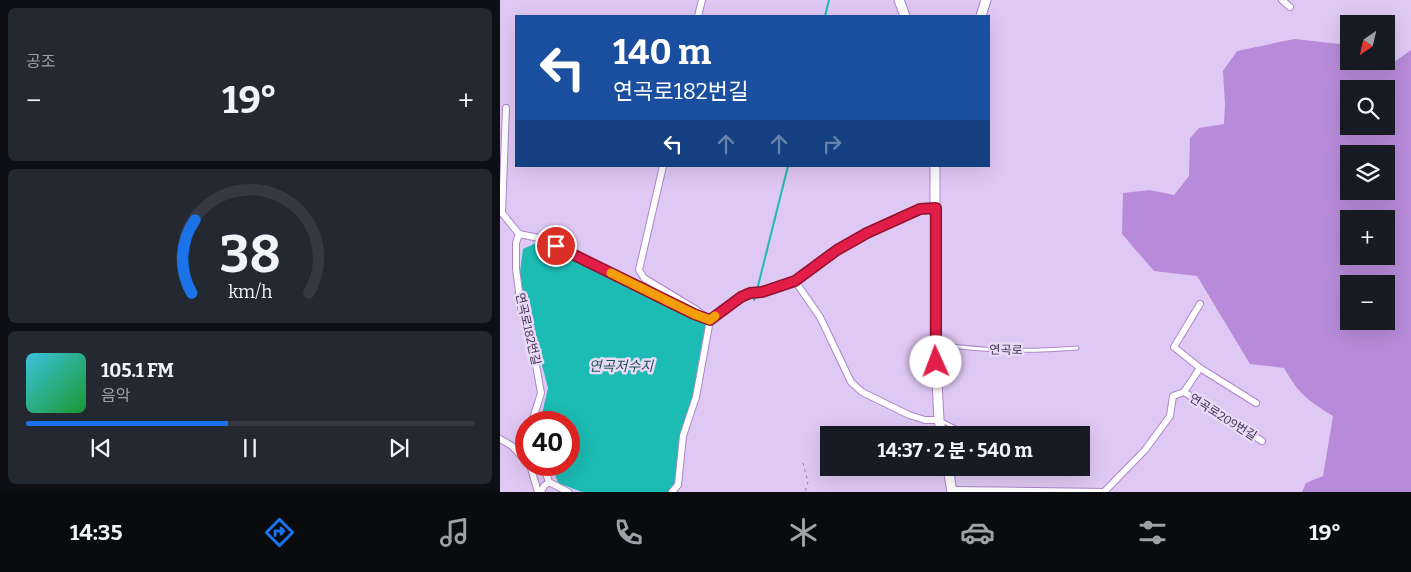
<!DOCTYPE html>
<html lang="ko">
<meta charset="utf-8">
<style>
:root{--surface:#171b24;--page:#242831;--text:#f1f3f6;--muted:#9ea1a6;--line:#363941;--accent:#1a73e8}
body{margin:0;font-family:Bitter,"Noto Sans KR",serif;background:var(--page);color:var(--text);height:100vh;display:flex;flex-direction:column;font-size:19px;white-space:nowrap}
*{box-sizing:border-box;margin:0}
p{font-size:16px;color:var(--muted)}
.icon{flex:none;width:28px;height:28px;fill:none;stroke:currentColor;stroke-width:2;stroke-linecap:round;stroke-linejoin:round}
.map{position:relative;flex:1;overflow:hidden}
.panel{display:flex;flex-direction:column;gap:8px;padding:8px;background:#0d0f14;width:500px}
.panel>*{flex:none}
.guide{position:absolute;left:15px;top:15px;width:475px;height:152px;border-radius:0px;box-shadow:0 5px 20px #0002;background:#1a4fa0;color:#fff;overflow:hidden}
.needle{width:32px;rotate:214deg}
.controls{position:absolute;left:840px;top:15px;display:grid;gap:10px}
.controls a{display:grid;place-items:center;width:55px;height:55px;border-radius:0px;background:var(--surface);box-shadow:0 5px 20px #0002;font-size:25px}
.speed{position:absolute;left:15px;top:411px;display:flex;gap:10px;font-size:25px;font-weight:700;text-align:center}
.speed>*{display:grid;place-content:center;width:65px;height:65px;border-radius:50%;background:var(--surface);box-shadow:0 5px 20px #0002;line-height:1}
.speed .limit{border:8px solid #d22;background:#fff;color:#111}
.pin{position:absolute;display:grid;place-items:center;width:42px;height:42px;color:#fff;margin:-21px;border:2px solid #fff;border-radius:50%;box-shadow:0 1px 5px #0007}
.me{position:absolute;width:55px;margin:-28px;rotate:358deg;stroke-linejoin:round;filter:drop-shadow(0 0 4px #0008)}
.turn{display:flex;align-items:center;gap:18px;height:105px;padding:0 15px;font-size:22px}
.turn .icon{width:65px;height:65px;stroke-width:2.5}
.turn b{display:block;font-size:35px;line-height:42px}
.lanes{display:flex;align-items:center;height:48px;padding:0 15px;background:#0003;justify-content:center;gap:25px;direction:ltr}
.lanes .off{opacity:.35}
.big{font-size:38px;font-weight:700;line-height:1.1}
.panel .tile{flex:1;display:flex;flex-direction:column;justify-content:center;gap:8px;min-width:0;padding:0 18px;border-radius:8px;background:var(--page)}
.panel .dial{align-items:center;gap:0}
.dial svg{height:130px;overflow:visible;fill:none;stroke:var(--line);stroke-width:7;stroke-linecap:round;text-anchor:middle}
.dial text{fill:var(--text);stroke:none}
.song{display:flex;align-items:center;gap:15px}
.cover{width:60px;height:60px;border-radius:8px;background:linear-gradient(135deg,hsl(190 70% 55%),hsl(130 70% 35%))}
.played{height:5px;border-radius:2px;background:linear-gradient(90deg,var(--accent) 45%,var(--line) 45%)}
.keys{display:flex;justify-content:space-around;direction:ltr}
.heat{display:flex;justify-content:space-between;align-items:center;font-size:28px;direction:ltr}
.trip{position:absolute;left:320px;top:426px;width:270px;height:50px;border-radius:0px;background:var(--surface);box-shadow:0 5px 20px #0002;font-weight:700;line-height:50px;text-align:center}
.dock{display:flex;height:80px;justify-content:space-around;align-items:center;background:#090b0e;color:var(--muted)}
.dock .icon{width:35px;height:35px}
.dock .on{color:var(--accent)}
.dock b{font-size:22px;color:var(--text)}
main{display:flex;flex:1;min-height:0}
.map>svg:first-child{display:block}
.forest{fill:#b78bd9;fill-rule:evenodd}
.water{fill:#1cbbb3}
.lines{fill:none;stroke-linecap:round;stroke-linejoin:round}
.stream{stroke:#1cbbb3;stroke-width:2}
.lane-casing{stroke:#ac86cb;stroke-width:5}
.street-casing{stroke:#ac86cb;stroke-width:8}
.secondary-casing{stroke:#ac86cb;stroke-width:11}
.path{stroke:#8c789c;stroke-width:1;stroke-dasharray:2.5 4;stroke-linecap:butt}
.lane{stroke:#fff;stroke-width:3}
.street{stroke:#fff;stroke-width:6}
.secondary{stroke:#fff;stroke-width:9}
.route-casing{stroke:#92132f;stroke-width:12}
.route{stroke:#e11d48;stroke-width:9}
.slow{stroke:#f59e0b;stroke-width:9}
.labels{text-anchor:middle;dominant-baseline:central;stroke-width:5;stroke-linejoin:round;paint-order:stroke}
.street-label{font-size:12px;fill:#40304d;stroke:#e9d9f7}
.water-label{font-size:14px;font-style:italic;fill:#1c5753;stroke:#e9d9f7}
</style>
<main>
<section class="panel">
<div class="tile"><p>공조</p>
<div class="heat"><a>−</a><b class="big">19°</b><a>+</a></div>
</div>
<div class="tile dial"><svg viewBox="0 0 100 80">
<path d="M14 69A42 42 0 1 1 86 69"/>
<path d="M14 69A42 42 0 0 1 16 24" stroke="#1a73e8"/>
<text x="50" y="56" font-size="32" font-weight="700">38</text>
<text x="50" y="72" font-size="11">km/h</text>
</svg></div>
<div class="tile">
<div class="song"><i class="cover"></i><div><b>105.1 FM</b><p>음악</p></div></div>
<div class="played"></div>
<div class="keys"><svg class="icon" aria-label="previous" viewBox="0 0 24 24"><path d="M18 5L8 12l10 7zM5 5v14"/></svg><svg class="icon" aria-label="pause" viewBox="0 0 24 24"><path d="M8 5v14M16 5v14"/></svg><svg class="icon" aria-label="next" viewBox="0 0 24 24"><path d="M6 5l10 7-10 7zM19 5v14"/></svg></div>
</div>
</section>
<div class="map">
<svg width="911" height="492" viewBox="0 0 911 492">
<rect width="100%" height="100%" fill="#e0c8f4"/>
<!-- forest -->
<path class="forest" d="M794 39 849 45V61H886V51L894 62 911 50V492H802L806 483 823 476 833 416C807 400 799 394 784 368L750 364 697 276 654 271 622 234 623 193 650 190 674 195 689 176 690 138 699 128 724 124 725 104 723 71 737 51ZM849 89H886V126H849ZM849 154H886V191H849ZM849 219H886V256H849ZM849 284H886V321H849Z"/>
<!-- water -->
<path class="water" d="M38 242 209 326 183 436 178 485 170 492H82L58 483 52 465H69V422H40L48 388 23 294 20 272 23 249Z"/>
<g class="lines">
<!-- stream -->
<g class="stream">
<path d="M325 16 329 0"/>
<path d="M257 290 288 166"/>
<path d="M254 300 256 295"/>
</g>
<!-- lane casing -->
<g class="lane-casing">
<g id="lane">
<path d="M436 344C486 351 527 352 577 348"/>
<path d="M440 420 469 435"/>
</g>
</g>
<!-- street casing -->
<g class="street-casing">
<g id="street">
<path d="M782 0 790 7"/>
<path d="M198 16 202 0"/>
<path d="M6 108 2 213 19 234 39 238 193 314 210 320 241 297 251 293 262 292 295 281 337 250 367 233 420 209 436 208"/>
<path d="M163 166 139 270 144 278 195 309 210 320 196 397 183 436 178 485 172 492"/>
<path d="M19 234 16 243V269L22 314 30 331 41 393 32 422"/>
<path d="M295 281 320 317 351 382 362 392 409 415 425 420H439"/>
<path d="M700 304 674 347 700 368 756 403"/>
<path d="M684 392 762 441"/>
<path d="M0 439 12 446 26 461"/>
<path d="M30 465 38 492"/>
<path d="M43 465 49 482 68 492"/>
<path d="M452 490 604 492 645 450 670 416 673 396 684 392 700 368"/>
<path d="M41 492 44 486 49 482"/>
</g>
</g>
<!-- secondary casing -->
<g class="secondary-casing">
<g id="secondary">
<path d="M399 0 405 16"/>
<path d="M481 16 486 0"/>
<path d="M435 166V343L439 420 442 435"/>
<path d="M448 468 452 492"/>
</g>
</g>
<!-- path -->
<path class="path" d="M303 463 308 482 305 492"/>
<!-- lane -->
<use href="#lane" class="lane"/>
<!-- street -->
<use href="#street" class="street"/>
<!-- secondary -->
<use href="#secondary" class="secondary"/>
</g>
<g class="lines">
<!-- route casing -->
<g class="route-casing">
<path id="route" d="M56 246 194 314 210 320 241 297 250 293 262 292 295 281 337 250 367 233 420 209 436 208V362"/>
</g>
<!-- route -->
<use href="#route" class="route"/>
<!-- slow -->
<path class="slow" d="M111 273 194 314 210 320 215 316"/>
</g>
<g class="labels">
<!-- street labels -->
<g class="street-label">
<text transform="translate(28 329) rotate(77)">연곡로182번길</text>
<text transform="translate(506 350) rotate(1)">연곡로</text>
<text transform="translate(723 417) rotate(32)">연곡로209번길</text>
</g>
<!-- water labels -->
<g class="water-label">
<text x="121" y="366">연곡저수지</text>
</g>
</g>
</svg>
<div class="controls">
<a><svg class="needle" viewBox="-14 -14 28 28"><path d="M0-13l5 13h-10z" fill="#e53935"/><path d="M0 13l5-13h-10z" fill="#9ea1a6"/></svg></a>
<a><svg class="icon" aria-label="search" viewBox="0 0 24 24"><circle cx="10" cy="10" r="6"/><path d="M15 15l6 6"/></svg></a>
<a><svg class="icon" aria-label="layers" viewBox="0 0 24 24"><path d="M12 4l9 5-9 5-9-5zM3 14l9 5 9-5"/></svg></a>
<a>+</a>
<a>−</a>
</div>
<div class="speed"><div class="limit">40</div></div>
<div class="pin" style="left:56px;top:246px;background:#d93025"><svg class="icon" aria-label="arrive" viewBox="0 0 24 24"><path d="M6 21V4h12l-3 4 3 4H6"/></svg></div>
<svg class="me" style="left:436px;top:362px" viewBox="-20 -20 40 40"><circle r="19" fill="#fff"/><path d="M0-13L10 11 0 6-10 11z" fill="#e11d48"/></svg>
<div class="trip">14:37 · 2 분 · 540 m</div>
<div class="guide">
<div class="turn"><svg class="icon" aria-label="left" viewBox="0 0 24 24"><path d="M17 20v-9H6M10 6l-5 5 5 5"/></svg><div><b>140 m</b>연곡로182번길</div></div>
<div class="lanes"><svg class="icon" aria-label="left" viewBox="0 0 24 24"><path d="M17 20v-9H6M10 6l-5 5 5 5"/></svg><svg class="icon off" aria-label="ahead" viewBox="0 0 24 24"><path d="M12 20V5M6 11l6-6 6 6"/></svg><svg class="icon off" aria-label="ahead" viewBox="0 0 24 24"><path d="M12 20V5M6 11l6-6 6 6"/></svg><svg class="icon off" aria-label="right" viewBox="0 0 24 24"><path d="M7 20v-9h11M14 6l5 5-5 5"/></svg></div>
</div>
</div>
</main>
<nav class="dock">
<b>14:35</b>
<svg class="icon on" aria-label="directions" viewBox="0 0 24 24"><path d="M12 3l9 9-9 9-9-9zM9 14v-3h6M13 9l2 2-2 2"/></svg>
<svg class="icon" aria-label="music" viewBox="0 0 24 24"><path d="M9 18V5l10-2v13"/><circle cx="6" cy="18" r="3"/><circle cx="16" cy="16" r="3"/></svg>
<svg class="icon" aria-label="phone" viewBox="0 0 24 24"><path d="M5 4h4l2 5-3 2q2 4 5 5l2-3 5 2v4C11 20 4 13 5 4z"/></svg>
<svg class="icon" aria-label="climate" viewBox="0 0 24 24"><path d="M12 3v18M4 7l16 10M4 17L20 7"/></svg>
<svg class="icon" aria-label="car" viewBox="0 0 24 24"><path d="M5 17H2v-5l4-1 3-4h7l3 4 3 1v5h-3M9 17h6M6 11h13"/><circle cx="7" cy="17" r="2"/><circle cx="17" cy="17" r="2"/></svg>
<svg class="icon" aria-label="filters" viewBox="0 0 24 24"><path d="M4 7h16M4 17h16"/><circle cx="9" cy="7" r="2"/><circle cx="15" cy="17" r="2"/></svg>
<b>19°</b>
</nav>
